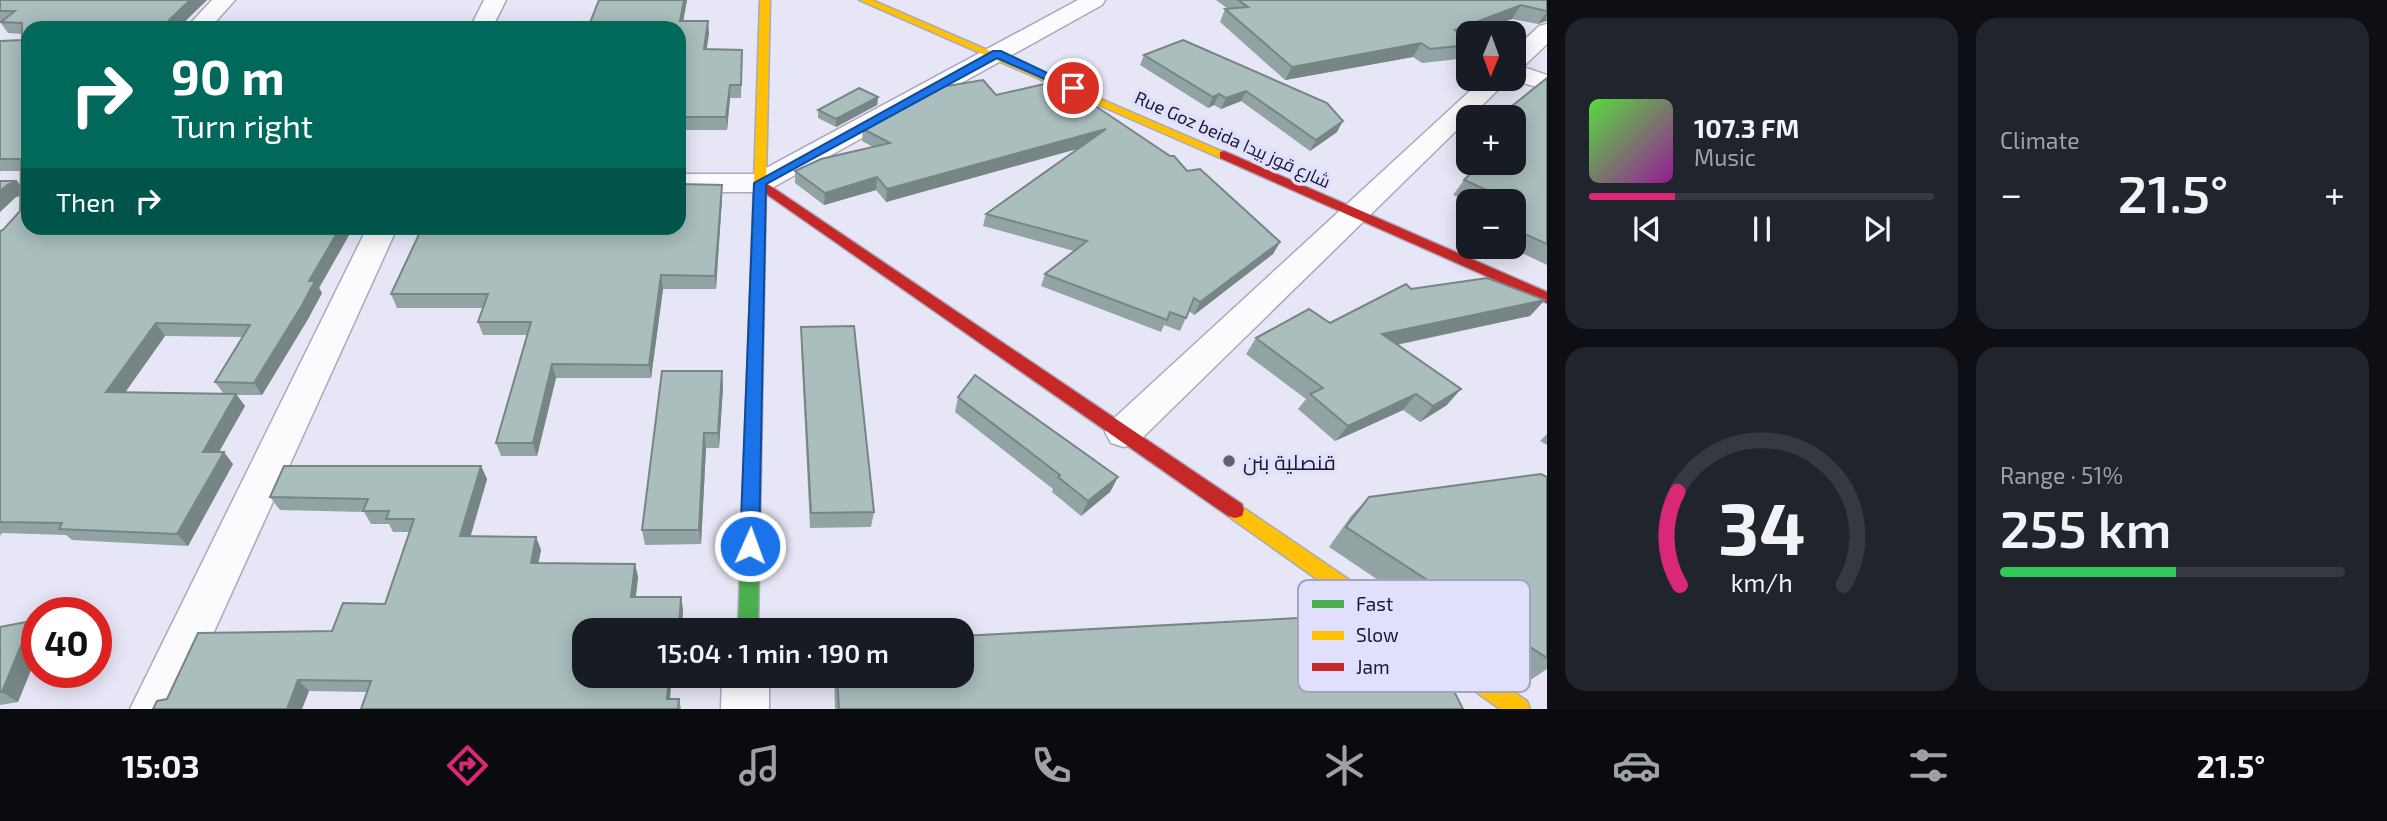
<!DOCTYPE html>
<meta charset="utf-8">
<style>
:root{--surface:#171b24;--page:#20242c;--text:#f1f3f6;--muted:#9ea1a6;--line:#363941;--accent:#db2777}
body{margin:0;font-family:"Exo 2",Cairo,sans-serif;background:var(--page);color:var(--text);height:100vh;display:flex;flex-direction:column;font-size:26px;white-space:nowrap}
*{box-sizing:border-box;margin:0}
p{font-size:23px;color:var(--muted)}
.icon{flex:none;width:38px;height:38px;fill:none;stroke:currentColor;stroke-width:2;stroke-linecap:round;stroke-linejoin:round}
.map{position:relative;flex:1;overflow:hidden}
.details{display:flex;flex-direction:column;gap:18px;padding:18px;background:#0d0f14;width:840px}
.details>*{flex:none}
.banner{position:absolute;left:21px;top:21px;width:665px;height:214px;border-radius:21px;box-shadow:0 4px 18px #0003;background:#00695c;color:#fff;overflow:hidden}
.needle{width:46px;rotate:181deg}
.buttons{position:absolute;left:1456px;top:21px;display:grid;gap:14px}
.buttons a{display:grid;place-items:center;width:70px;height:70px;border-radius:14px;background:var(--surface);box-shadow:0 4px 18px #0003;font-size:35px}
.speed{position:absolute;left:21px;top:597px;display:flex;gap:14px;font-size:35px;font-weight:700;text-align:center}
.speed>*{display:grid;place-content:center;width:91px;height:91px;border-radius:50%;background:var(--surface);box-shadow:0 4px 18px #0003;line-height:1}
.speed .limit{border:10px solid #d22;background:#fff;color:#111}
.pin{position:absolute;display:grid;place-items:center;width:60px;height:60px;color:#fff;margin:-30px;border:4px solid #fff;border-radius:50%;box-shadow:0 2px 7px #0007}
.me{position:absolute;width:77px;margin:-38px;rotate:2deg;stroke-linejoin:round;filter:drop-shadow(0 0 5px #0008)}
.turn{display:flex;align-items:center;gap:24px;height:147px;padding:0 35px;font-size:32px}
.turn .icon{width:91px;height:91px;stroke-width:2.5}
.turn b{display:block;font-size:49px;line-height:60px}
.then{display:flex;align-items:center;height:66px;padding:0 35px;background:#0003;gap:14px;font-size:26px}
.big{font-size:52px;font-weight:600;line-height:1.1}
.details .tile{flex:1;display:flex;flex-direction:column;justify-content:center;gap:10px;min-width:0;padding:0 24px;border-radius:21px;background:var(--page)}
.details .dial{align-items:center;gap:0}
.dial svg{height:182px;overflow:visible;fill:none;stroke:var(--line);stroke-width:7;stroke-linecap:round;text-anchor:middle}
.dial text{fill:var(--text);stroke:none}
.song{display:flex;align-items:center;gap:21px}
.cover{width:84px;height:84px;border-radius:10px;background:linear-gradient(135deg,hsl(110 70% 55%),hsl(300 70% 35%))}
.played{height:7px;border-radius:4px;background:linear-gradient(90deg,var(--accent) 25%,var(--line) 25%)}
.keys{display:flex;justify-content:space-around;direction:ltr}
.heat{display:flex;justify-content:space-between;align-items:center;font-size:38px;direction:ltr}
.charge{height:10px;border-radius:5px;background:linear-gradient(90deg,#34c759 51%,var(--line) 0)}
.details .tiles{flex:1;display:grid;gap:18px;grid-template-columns:repeat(2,1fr)}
.trip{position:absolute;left:572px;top:618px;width:402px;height:70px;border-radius:21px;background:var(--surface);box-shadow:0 4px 18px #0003;font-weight:600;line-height:70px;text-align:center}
.dock{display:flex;height:112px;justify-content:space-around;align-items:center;background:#090b0e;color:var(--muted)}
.dock .icon{width:49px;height:49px}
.dock .active{color:var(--accent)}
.dock b{font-size:32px;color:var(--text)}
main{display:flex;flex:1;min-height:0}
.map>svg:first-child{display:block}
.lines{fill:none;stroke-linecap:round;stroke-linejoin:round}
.street-casing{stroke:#aaa8bc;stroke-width:3}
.fast-casing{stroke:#aaa8bc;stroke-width:3}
.slow-casing{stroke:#aaa8bc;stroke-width:3}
.jam-casing{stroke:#aaa8bc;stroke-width:3}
.street{fill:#fbfbfe;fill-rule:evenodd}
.fast{fill:#4caf50;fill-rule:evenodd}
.slow{fill:#ffc107;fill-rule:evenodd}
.jam{fill:#c62828;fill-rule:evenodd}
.wall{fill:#92a3a3;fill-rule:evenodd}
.shaded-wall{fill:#778585}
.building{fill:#aabebe;stroke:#778585;stroke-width:2}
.route{fill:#1a73e8;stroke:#114b97;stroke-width:2}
.poi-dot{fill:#616076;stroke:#e0e0fc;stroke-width:2.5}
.labels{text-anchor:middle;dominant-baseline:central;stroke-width:7;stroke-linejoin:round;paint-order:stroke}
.far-street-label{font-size:18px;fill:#1a1831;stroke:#e0e0fc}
.poi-label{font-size:21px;fill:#1a1831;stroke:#e0e0fc;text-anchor:start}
.key{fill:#e0e0fc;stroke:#a5a4bf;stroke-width:2}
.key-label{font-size:19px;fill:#1a1831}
</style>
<main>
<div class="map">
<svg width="1547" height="709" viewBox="0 0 1547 709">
<rect width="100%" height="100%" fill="#e6e6f6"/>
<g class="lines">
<!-- street casing -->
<g class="street-casing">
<g id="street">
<path d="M212 0H235L210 28H186Z"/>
<path d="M484 0H506L492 28H470Z"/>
<path d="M1078 0H1105L1102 5 770 189 760 192H679V174H755Z"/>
<path d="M1547 24V44L1523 67 1547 75V90L1510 79H1514V50L1539 26Z"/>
<path d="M1483 79H1509L1137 443 1124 447 1111 443 1105 432 1111 421Z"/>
<path d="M367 228H397L179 709H130Z"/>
<path d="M722 676H769V709H721Z"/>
</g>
</g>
<!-- fast casing -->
<g class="fast-casing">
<path id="fast" d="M760 179 766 183 758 630H738L754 183Z"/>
</g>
<!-- slow casing -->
<g class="slow-casing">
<g id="slow">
<path d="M760 0H770L766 183 760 187 754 183Z"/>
<path d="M859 0H872L1230 155 1228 158H1220Z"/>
<path d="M1235 502 1527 701 1530 709H1500L1228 516 1226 510 1228 504Z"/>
</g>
</g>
<!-- jam casing -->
<g class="jam-casing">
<g id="jam">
<path d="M1224 151 1547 292V303L1220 158V152Z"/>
<path d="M760 179 1242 504 1244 510 1242 516 1235 518 1228 516 755 186 754 183Z"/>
</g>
</g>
<!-- street -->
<use href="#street" class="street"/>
<!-- fast -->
<use href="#fast" class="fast"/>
<!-- slow -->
<use href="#slow" class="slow"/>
<!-- jam -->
<use href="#jam" class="jam"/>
</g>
<!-- wall -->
<g class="wall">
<path d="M0 0H207L178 28H28V228H353L319 288 322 293 308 319 262 395H237L245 406 219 452 233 464 188 546 72 540 66 535 2 533 0 536V231L3 230 20 211V196L16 197 0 212V181H17L20 185 21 171H0V41L22 40V34L8 33 0 22ZM165 336 243 337 215 382 224 394 125 392Z"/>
<path d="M599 0H687L683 21 709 33 706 49 742 62 741 98H730L727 130H679V28Z"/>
<path d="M1216 0H1547V22L1546 21 1538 24 1512 19 1465 36 1468 38V58L1422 63 1413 57 1285 80 1220 22 1225 9H1228Z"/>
<path d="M1183 40 1337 132 1310 151 1241 101 1221 109 1214 105 1208 108 1140 65 1144 55Z"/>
<path d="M1547 78V265L1509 247H1514V201H1468L1453 195 1464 180 1514 163Z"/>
<path d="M996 95 1072 104 1187 171 1280 242 1273 254 1194 315 1189 311 1180 331 1164 325 1161 332 1041 286 1045 274 1074 251 983 226 986 214 1080 148 886 202 876 190 824 205 795 183V171L873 147 862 141 863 129Z"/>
<path d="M878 97 877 105 836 127 818 118V110Z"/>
<path d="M722 185V198L716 289H663L651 378H556L537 456H501L496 443 527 335H483L478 322 483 308H397L391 294Z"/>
<path d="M1411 289 1530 316 1397 345 1447 405 1420 422 1403 410 1335 441 1298 409 1306 399 1246 354 1256 338 1330 323Z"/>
<path d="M801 327 874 512 871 527 810 528 801 343Z"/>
<path d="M723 387 719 448H706L701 544 645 545 642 530Z"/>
<path d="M958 397 1118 477 1110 492 1081 516 1052 492 1053 489 955 412Z"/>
<path d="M1547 434V445L1540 441Z"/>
<path d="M481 466 487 479 470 536 536 537 541 550 538 563 635 564 638 577 636 597 683 609 682 630H584L670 699H679L681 709H361L367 692 309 691 302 709H153L167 699 332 631 385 604 409 532H393L389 524H371L364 512 280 510 270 497Z"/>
<path d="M1547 477V669L1529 681 1329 547 1351 516 1369 497Z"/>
<path d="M37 625V655L18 702 0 705V627Z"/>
<path d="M834 676H962L1463 709H835Z"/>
</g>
<!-- shaded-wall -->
<g class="shaded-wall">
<path d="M190 0H207L178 28H161Z"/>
<path d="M684 0H687L681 33 680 21Z"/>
<path d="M1521 5 1512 19 1473 33H1468V35L1447 43 1455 30Z"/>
<path d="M1547 11 1546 21 1538 24Z"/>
<path d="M708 21 709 33 705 62 704 49Z"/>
<path d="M1421 43 1413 57 1285 80 1292 67Z"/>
<path d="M730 85V98L727 130 726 117Z"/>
<path d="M1246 91 1241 101 1221 109 1226 98Z"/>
<path d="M1219 94 1214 105 1208 108 1213 97Z"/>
<path d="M878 97 877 105 836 127V119Z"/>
<path d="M1343 121 1337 132 1310 151 1316 140Z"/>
<path d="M1106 129 1102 142 886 202 887 189Z"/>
<path d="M877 177 876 190 824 205 825 193Z"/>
<path d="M17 181 27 194 16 197 0 212V191L7 185Z"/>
<path d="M722 185V198L716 289 715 276Z"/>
<path d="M340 228H353L319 288 322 293 308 319 262 395 254 383 309 281Z"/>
<path d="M1280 242 1273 254 1194 315 1200 302Z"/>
<path d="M661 275 663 289 651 378 649 365Z"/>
<path d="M1545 300 1530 316 1370 350 1382 334Z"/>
<path d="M156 323 165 336 117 404 106 392Z"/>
<path d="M552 364 556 378 537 456 533 443Z"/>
<path d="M722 371 723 387 719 448 718 433Z"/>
<path d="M1461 389 1447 405 1420 422 1433 406Z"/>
<path d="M236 394 245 406 212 464 203 452Z"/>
<path d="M1416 394 1403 410 1335 441 1348 426Z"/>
<path d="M704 433 706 448 701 544 699 530Z"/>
<path d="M224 452 233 464 188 546 177 534Z"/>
<path d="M481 466 487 479 467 549 460 536Z"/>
<path d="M1118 477 1110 492 1081 516 1088 501Z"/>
<path d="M536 537 541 550 536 575 531 563Z"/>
<path d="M635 564 638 577 634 609 631 597Z"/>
<path d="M681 597 683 609 682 630H680Z"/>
<path d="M31 621 37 625V655L18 702 2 692Z"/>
<path d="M669 676H672L669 709 667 699Z"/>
<path d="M298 680 309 691 302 709H287Z"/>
</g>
<!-- building -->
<g class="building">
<path d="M0 0H190L161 28H28V228H340L309 281H315L301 307 254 383 215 382 250 325 156 323 106 392 236 394 203 452H224L177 534 59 529 62 523 0 522V231L3 230 20 211 21 159H0V41L22 40V23L1 22 15 11H0Z"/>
<path d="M599 0H684L680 21H708L704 49 742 50 741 85H730L726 117H679V28H588Z"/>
<path d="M1238 0H1547V11L1521 5 1455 30 1468 38V45L1430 49 1421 43 1292 67 1225 9 1248 7Z"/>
<path d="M1183 40 1327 103 1343 121 1316 140 1246 91 1226 98 1219 94 1213 97 1144 55Z"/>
<path d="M1547 78V244L1514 229V201H1504L1507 199 1464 180 1482 163H1514V117H1498Z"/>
<path d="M983 80 996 95 1044 84 1072 104 1085 99 1170 156H1174L1187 171 1200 169 1280 242 1200 302 1194 298 1186 318 1170 312 1167 320 1045 274 1087 241 986 214 1106 129 887 189 877 177 825 193 795 171 821 159 890 143 863 129 941 87Z"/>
<path d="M859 88 878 97 836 119 818 110Z"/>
<path d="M0 181H17L7 185 0 191Z"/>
<path d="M679 184 722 185 715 276 661 275 649 365 552 364 533 443H496L531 322H478L488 294H391L422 228H679Z"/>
<path d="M1487 278 1545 300 1382 334 1461 389 1433 406 1416 394 1348 426 1310 394 1323 388 1256 338 1309 309 1330 323 1406 284 1411 289Z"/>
<path d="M854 326 874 512 811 513 801 327Z"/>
<path d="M662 371H722L718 433H704L699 530H642Z"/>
<path d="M975 375 1118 477 1088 501 1058 477 1060 475 958 397Z"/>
<path d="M284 466H481L460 536 536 537 531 563 635 564 631 597H681L679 627H672V630H584V676H669L667 699H679L678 709H361L371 681 298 680 287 709H153L157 701 167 699 198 633 332 631 343 603 385 604 414 519H386L389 511H363L368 499 270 497Z"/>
<path d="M1541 474 1547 477V658L1346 527 1369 497Z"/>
<path d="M1394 613 1426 636 1463 709H839L837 676H962V636Z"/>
<path d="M31 621 2 692H0V627Z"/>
</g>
<!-- route -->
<path class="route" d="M993 51H1001L1079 88 1069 90 997 58 766 184 759 546 757 552 750 555 743 552 740 546 754 183Z"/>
<!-- markers -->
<circle class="poi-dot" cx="1229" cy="461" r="7"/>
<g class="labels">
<!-- far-street labels -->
<g class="far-street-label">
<text transform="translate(1233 139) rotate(24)">Rue Goz beida شارع قوز بيدا</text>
</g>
<!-- poi labels -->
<g class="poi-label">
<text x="1243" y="461">قنصلية بنن</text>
</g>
</g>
<!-- legend -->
<rect x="1298" y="580" width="232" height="112" rx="10" class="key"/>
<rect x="1312" y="600" width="32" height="8" fill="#4caf50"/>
<rect x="1312" y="631" width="32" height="9" fill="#ffc107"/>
<rect x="1312" y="663" width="32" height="8" fill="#c62828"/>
<g class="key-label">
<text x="1356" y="611">Fast</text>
<text x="1356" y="642">Slow</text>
<text x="1356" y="674">Jam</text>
</g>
</svg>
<div class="buttons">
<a><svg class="needle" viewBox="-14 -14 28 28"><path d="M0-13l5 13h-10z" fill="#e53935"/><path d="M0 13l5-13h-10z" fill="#9ea1a6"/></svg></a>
<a>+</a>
<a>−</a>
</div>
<div class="speed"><div class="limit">40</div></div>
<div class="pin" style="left:1073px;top:88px;background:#d93025"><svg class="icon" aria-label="arrive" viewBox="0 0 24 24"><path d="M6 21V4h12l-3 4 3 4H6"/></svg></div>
<svg class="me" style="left:750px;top:546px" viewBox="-20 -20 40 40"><circle r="17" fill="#1a73e8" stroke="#fff" stroke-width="3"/><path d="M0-11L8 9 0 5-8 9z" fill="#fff"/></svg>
<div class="trip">15:04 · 1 min · 190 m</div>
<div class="banner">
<div class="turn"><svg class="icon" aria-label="right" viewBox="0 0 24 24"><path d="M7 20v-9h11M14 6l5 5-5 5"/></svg><div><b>90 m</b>Turn right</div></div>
<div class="then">Then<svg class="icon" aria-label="right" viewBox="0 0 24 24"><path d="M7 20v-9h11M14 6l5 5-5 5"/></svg></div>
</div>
</div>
<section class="details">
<div class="tiles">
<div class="tile">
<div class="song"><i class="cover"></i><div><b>107.3 FM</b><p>Music</p></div></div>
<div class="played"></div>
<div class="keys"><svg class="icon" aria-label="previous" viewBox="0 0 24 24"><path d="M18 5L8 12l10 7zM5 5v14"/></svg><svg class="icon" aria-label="pause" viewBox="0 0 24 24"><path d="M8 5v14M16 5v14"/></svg><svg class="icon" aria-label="next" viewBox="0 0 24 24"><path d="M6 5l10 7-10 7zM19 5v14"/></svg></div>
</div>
<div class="tile"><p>Climate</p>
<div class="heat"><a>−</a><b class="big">21.5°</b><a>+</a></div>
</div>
<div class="tile dial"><svg viewBox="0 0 100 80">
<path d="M14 69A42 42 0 1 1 86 69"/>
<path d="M14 69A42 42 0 0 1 13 28" stroke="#db2777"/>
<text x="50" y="56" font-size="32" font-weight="700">34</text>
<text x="50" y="72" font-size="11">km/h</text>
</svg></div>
<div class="tile"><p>Range · 51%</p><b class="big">255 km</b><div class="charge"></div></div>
</div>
</section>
</main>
<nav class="dock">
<b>15:03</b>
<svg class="icon active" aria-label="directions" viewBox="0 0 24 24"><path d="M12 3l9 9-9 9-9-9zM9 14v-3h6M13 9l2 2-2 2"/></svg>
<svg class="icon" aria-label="music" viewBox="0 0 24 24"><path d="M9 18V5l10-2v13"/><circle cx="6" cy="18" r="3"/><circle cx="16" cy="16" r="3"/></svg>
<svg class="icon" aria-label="phone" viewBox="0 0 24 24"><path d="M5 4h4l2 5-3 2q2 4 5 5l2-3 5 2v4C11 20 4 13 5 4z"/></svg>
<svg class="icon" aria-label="climate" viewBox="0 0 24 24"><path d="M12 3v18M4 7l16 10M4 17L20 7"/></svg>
<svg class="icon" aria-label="car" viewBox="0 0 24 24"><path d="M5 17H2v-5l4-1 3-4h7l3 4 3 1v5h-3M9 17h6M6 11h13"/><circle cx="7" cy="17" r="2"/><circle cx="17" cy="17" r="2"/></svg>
<svg class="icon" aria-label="filters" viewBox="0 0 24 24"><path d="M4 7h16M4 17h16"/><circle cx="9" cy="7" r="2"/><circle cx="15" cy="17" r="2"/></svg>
<b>21.5°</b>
</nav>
